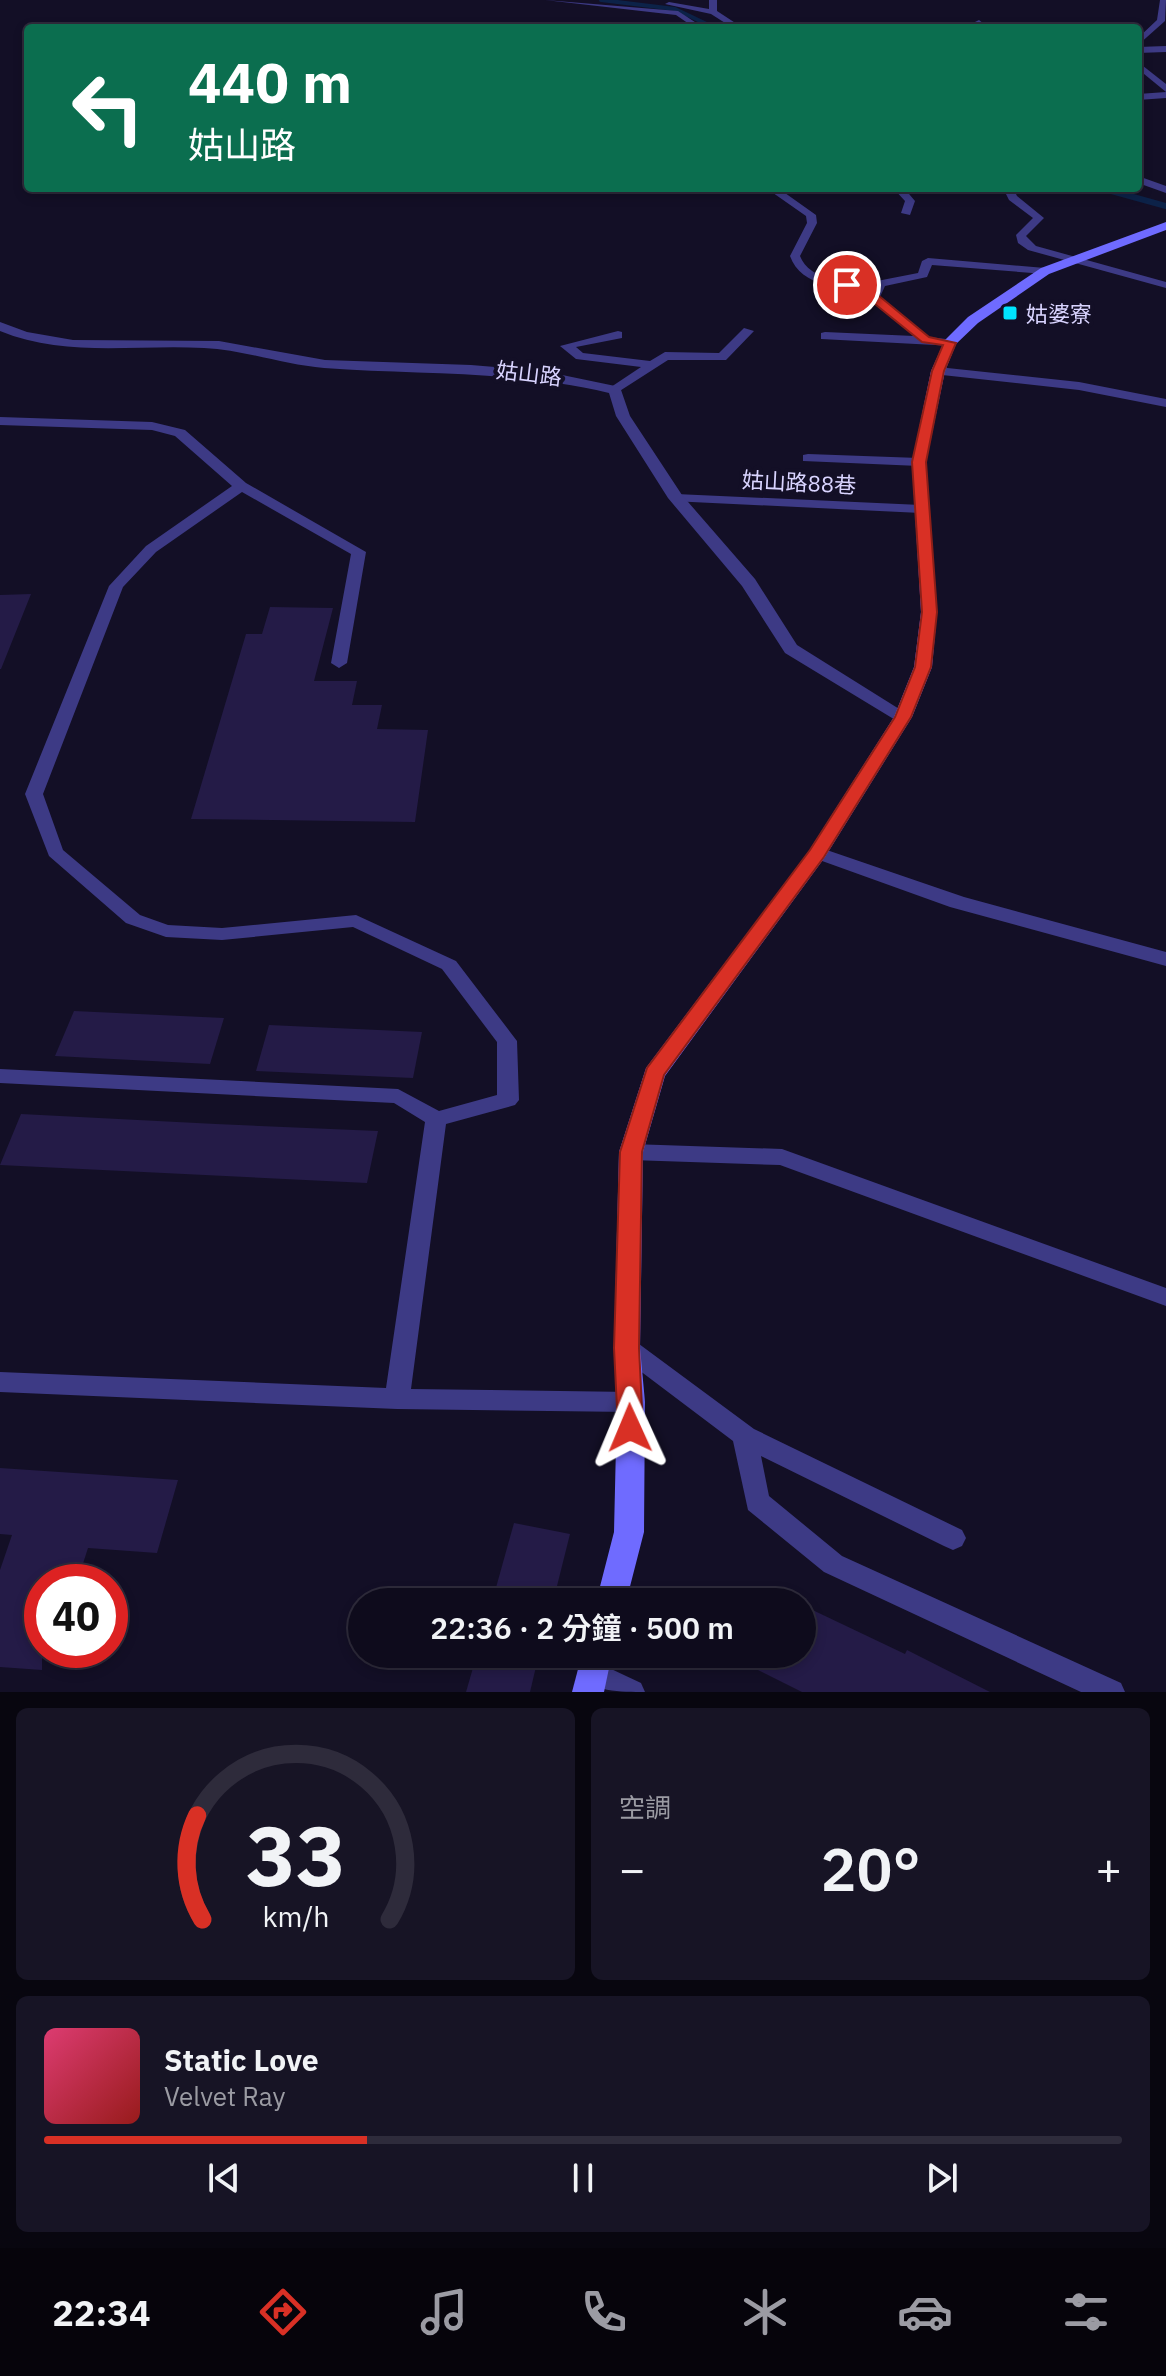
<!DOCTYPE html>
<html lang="zh-TW">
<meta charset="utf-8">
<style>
:root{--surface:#0e0b1c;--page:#171425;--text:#f1f3f6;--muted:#9b9ba3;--line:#2e2b3b;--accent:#d93025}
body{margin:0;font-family:"IBM Plex Sans","Noto Sans TC",sans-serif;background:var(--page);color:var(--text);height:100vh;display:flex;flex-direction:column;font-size:30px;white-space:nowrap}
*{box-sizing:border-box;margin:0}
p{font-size:26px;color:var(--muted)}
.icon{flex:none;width:44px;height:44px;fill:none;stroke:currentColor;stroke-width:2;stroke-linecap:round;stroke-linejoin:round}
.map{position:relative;height:1692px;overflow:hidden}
.side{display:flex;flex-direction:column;gap:16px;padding:16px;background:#08060f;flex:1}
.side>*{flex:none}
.guide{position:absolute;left:24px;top:24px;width:1118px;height:168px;border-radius:8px;box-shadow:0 4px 12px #0003,0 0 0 2px var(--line);background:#0b6e4f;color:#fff;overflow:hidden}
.speed{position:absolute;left:24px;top:1564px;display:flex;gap:16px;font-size:40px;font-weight:700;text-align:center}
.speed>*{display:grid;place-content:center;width:104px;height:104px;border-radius:50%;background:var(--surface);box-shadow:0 4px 12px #0003,0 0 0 2px var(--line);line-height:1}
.speed .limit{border:12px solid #d22;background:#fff;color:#111}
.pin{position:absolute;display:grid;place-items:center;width:68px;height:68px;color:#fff;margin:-34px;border:4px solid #fff;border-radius:50%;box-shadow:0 2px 8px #0007}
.me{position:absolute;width:88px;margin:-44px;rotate:359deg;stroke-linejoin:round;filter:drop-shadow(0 0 6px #0008)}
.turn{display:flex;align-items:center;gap:28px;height:168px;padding:0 32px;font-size:36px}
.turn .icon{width:104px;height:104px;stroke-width:2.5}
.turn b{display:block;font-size:56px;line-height:68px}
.big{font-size:60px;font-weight:600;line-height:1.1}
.side .widget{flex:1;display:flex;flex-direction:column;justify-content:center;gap:12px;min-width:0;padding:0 28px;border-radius:12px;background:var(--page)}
.side .dial{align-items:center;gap:0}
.dial svg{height:208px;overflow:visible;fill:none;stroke:var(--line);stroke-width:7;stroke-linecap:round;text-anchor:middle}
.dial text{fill:var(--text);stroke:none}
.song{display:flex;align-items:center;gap:24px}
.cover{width:96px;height:96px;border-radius:12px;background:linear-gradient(135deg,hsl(340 70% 55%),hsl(0 70% 35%))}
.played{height:8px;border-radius:4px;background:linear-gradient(90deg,var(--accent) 30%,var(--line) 30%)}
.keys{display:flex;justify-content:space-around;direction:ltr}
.heat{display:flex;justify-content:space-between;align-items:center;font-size:44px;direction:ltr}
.side .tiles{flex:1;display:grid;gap:16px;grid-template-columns:1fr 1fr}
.widget:last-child{grid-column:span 2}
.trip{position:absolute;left:348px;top:1588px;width:468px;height:80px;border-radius:40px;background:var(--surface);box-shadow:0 4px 12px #0003,0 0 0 2px var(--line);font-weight:600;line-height:80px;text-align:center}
.tabs{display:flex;height:128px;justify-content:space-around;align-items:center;background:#06040b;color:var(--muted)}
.tabs .icon{width:56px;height:56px}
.tabs .current{color:var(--accent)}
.tabs b{font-size:36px;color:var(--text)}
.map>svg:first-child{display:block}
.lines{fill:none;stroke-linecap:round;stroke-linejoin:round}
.stream-far1{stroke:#0c2248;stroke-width:4}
.stream{stroke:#0c2248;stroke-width:6}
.building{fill:#241b47}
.lane{fill:#3d3a85;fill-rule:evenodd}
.street{fill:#3d3a85;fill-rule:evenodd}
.secondary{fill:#6f6bff;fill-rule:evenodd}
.route{fill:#d93025;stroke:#8d1f18;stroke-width:2}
.poi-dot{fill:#00e5ff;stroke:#130f26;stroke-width:3}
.labels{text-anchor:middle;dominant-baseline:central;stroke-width:8;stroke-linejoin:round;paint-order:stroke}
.far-poi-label{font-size:22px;fill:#d9d4ff;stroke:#130f26;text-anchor:start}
.far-street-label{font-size:22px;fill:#d9d4ff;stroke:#130f26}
</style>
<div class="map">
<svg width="1166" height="1692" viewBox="0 0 1166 1692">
<rect width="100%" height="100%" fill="#130f26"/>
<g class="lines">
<!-- stream-far1 -->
<g class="stream-far1">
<path d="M601 0 675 9 715 28"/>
<path d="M1100 188 1115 192"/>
</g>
<!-- stream -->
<path class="stream" d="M1108 190 1166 206"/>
</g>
<!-- building -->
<g class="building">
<path d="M31 594 1 669H0V595Z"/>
<path d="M270 607 333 608 314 681H357L352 705H382L377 729 428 730 415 822 191 819 246 634H262Z"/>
<path d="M74 1011 224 1018 210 1064 55 1056Z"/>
<path d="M269 1025 422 1032 413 1078 256 1071Z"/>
<path d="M21 1114 216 1124 378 1131 367 1183 0 1165Z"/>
<path d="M0 1468 178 1480 157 1553 88 1548 77 1582H42V1670L0 1667V1570L12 1535 0 1534Z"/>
<path d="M514 1523 570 1534 553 1602H492Z"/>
<path d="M802 1605 905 1654 907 1650 990 1692H802L726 1654H802Z"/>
<path d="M477 1654H539L530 1692H466Z"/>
</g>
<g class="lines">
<!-- lane -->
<g class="lane">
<path d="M545 0 678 11 704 28H695L676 15Z"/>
<path d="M709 0H717V11L743 28H733L711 14 665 4 669 2 709 9Z"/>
<path d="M1160 0H1166L1165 21 1138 45V38L1157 20Z"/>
<path d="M979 20 989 28H980L975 22Z"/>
<path d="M1166 46V52L1138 53V47Z"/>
<path d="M1138 62 1166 84V92L1138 69Z"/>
<path d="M1166 92V98L1138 100V94Z"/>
<path d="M1138 176 1166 186V193L1138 183Z"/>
<path d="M766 188H778L816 215 817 223 800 256C809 280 849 285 871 293L877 281 918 273 922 261 928 258 1045 268 1051 271 1045 274 932 265 927 277 885 286 880 297 929 337 954 340V346L821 339V333L825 332 914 336C900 325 885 309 869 300 843 286 801 288 790 256L807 223 806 216Z"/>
<path d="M893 188H904L915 201 910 215 901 213 905 201Z"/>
<path d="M1003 188H1013L1017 196 1044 218 1026 236 1036 246 1166 282V288L1028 250 1018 243 1016 235 1033 218 1009 200Z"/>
<path d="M744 328 754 331 726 360H668L615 394 611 393V387L641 367 576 359 560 346 618 331 622 332V338L576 347 583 353 650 361 665 352 719 353Z"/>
<path d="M0 417 152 422 185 430 246 483 366 552 347 663 339 668 331 663 351 554 242 492 156 552 123 587 43 794 63 850 140 915 168 925 222 928 356 915 456 961 517 1041 519 1100 515 1105 446 1124 411 1389 631 1392 640 1395 643 1402 640 1409 631 1412 397 1409 0 1392V1372L386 1388 425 1122 394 1103 0 1083V1069L398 1089 439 1111 497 1095V1042L442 969 353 927 222 940 166 937 126 923 49 856 25 794 109 586 146 546 232 486 175 436 152 430 0 425Z"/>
<path d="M808 454 919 458 926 462 919 466 803 461V455Z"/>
<path d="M676 494 921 505 928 509 921 513 671 501V495Z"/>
<path d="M631 1144 782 1149 1166 1288V1306L780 1165 631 1160 623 1158 620 1152 623 1146Z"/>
<path d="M627 1338 635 1341 754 1429 962 1530 966 1538 962 1546 953 1550 944 1546 761 1456 769 1496 842 1556 1121 1683 1125 1692H1081L824 1572 748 1510 733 1441 619 1355 615 1348 619 1341Z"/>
<path d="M592 1660 641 1683 645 1692C622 1692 589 1692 578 1673L582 1664Z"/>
</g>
<!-- street -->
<g class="street">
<path d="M0 322 27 332 73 340 219 341 325 360 471 365 543 371 620 387 630 416 682 495 755 579 797 645 912 717 903 722 897 721 785 653 742 586 668 498 616 416 609 393C514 370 420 375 324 368 284 365 245 350 204 348 135 344 66 358 0 331Z"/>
<path d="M938 367 1079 382 1166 399V407L1079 390 933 374V368Z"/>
<path d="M818 847 964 897 1166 952V966L950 907 811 857 808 853 811 849Z"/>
</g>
<!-- secondary -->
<g class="secondary">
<path d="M1166 222V230L1049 274 978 323 956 344 945 371 926 462 937 612 932 667 912 717 825 857 665 1076 643 1152 640 1348 645 1402 644 1532 626 1602H596L614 1532 617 1402 614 1348 619 1152 646 1068 809 851 894 717 914 667 921 612 912 462 931 371 945 340 968 317 1041 268Z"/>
<path d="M582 1654H612L604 1692H572Z"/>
</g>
</g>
<!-- route -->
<path class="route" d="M847 282 878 295 929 337 956 343 944 371 926 462 937 612 931 667 911 717 824 857 664 1075 642 1152 639 1348 643 1428 639 1435 630 1439 621 1435 618 1428 614 1348 620 1152 647 1068 810 850 895 717 915 667 922 612 912 462 932 371 943 345 922 342 870 300 843 288Z"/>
<!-- markers -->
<rect class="poi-dot" x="1002" y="305" width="16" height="16" rx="4"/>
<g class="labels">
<!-- far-poi labels -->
<g class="far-poi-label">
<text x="1026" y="313">姑婆寮</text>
</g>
<!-- far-street labels -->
<g class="far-street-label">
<text transform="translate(529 373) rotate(7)">姑山路</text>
<text transform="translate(799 482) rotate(3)">姑山路88巷</text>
</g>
</g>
</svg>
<div class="speed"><div class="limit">40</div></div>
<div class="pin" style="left:847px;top:285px;background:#d93025"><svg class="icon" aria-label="arrive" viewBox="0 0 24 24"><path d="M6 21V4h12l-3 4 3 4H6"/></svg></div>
<svg class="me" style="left:630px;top:1428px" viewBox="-20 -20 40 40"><path d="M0-17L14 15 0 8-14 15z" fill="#d93025" stroke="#fff" stroke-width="4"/></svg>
<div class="trip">22:36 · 2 分鐘 · 500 m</div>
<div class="guide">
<div class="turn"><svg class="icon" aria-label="left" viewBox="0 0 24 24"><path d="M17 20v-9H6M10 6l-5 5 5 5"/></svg><div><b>440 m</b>姑山路</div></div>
</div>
</div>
<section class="side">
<div class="tiles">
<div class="widget dial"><svg viewBox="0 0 100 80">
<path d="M14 69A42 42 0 1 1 86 69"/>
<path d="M14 69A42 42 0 0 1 12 29" stroke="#d93025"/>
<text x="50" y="56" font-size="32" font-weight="700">33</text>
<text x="50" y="72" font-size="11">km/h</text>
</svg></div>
<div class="widget"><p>空調</p>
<div class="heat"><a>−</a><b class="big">20°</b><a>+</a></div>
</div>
<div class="widget">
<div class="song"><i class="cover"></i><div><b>Static Love</b><p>Velvet Ray</p></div></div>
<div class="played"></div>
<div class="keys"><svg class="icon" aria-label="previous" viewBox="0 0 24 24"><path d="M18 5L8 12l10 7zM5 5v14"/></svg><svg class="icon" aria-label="pause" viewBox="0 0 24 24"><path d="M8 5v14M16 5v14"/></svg><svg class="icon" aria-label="next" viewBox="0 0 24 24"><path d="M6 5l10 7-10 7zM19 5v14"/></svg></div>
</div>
</div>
</section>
<nav class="tabs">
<b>22:34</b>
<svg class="icon current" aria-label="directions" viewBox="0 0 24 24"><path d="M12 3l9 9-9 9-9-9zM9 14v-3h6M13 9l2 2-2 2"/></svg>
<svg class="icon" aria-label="music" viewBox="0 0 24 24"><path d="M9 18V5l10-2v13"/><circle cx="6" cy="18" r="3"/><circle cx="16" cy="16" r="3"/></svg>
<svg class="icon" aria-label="phone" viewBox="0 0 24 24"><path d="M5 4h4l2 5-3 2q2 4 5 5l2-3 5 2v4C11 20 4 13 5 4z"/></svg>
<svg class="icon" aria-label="climate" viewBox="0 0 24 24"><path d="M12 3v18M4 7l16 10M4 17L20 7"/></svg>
<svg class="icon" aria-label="car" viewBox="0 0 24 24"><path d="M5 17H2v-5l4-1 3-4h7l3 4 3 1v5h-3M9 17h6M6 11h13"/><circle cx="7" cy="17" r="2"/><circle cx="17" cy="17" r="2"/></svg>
<svg class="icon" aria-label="filters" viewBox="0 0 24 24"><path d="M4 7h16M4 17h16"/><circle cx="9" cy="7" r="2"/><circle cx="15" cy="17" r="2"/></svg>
</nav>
